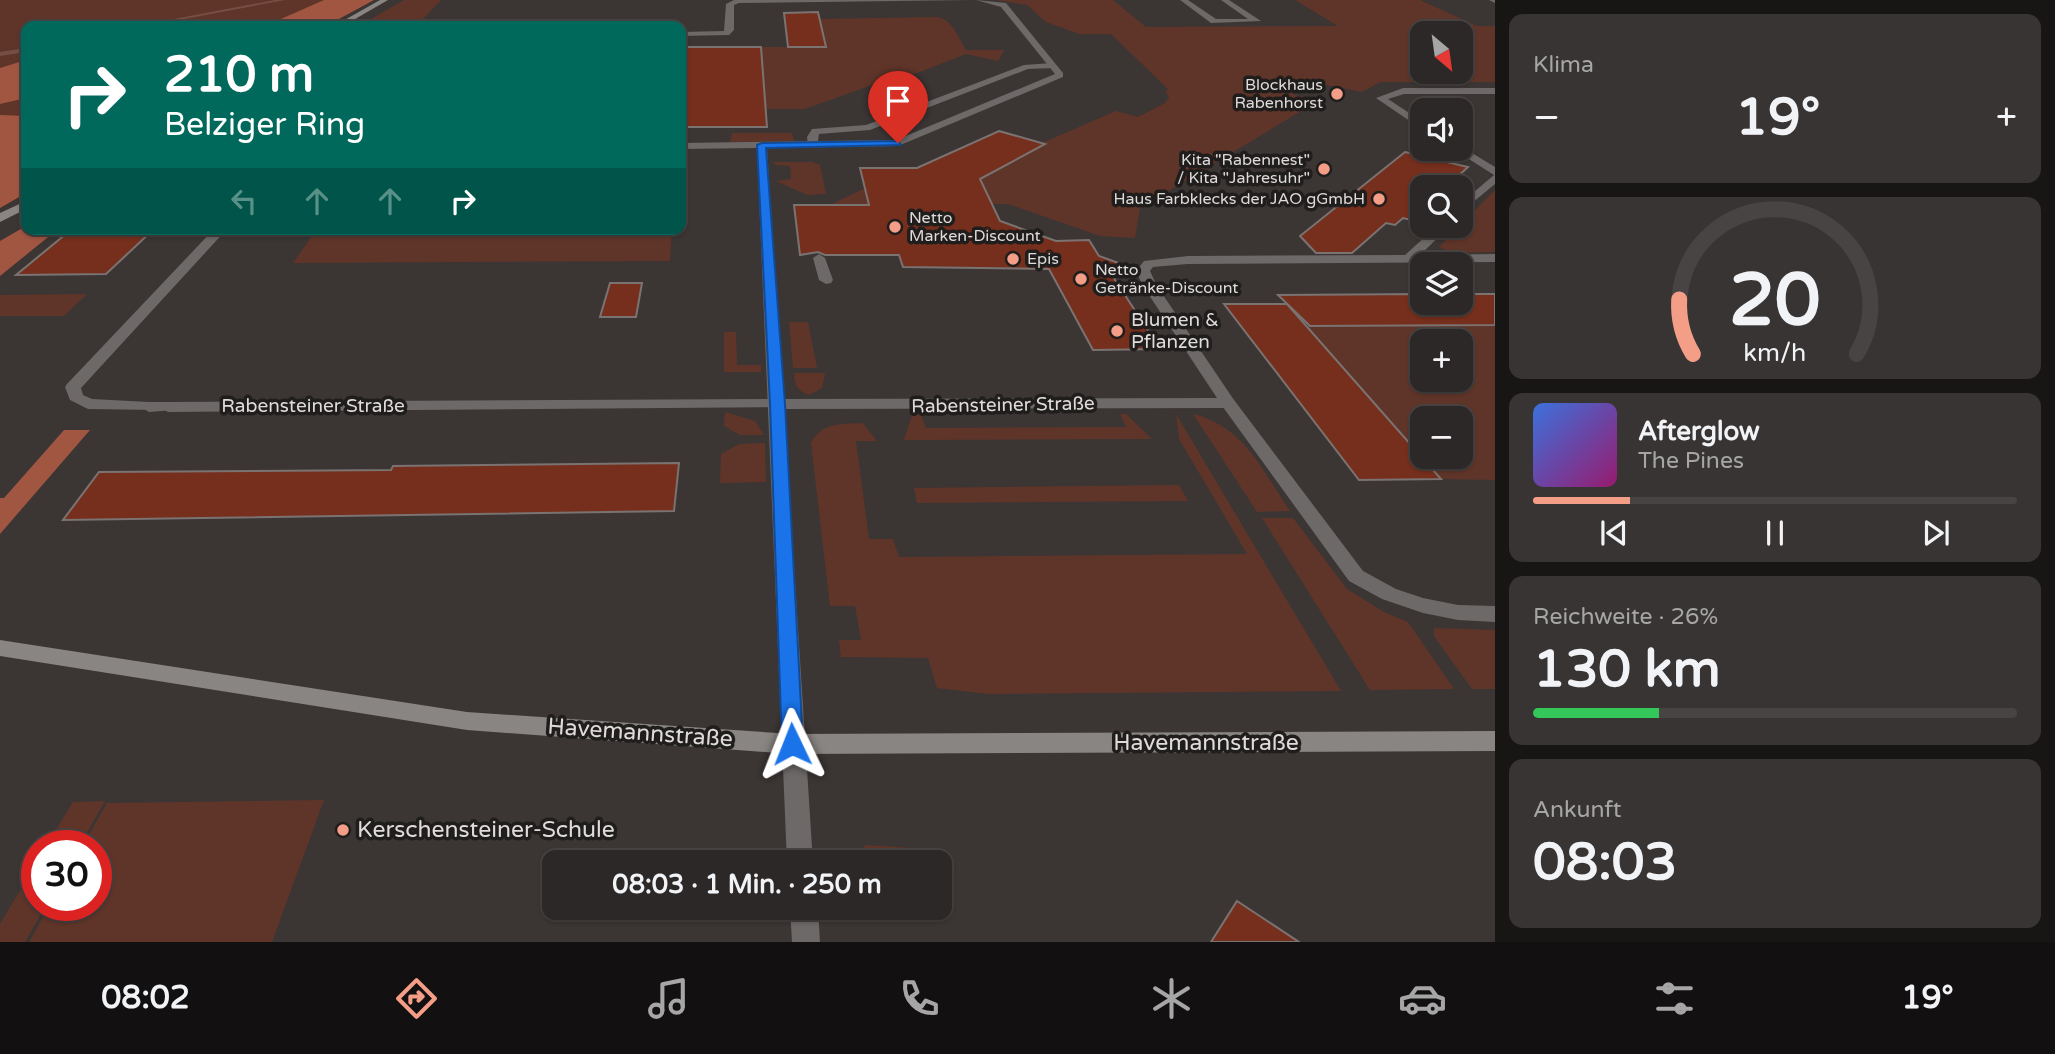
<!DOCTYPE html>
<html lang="de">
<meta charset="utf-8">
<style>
:root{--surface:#2c2827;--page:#383433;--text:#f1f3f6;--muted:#a6a6a7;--line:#484444;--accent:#f49e87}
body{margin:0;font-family:"Varela Round",sans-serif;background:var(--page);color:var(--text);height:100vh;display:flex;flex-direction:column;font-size:26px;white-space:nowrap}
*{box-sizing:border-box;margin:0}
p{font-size:23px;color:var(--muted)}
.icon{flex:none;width:38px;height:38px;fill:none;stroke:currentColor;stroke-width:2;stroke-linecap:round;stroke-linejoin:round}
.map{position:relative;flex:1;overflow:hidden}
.drawer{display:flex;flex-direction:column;gap:14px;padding:14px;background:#181615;width:560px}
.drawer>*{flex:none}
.hud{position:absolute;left:21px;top:21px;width:665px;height:214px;border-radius:14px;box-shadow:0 2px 5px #0004,0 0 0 2px var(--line);background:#00695c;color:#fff;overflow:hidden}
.needle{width:46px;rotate:151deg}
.buttons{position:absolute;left:1410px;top:21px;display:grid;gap:14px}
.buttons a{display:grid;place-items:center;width:63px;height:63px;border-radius:14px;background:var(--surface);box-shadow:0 2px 5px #0004,0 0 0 2px var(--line);font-size:35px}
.speed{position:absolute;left:21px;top:830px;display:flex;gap:14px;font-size:35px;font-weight:700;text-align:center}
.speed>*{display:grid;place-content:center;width:91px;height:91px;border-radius:50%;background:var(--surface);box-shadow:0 2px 5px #0004,0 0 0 2px var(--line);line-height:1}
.speed .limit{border:10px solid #d22;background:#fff;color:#111}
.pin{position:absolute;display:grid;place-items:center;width:60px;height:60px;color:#fff;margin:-72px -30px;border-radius:50% 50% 50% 0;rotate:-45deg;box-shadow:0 0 7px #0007}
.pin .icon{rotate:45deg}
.me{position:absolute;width:77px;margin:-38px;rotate:358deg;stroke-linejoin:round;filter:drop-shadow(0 0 5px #0008)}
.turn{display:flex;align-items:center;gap:24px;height:147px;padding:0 28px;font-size:32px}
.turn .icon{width:91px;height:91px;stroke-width:2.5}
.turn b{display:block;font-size:49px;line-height:60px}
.lanes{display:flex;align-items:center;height:66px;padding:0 28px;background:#0003;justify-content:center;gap:35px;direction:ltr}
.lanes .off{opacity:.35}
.big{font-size:52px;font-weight:800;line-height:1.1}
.drawer .widget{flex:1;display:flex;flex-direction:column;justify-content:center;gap:10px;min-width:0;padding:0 24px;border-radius:14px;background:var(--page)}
.drawer .dial{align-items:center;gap:0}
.dial svg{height:182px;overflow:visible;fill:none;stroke:var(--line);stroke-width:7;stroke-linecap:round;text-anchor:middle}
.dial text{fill:var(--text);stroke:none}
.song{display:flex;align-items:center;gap:21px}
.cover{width:84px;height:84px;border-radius:10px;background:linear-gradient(135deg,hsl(220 70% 55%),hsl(320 70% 35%))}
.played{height:7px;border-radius:4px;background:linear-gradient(90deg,var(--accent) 20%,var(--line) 20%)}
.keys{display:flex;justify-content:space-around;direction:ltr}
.heat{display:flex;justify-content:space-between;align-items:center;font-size:38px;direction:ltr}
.charge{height:10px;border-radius:5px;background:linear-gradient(90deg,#34c759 26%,var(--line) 0)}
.trip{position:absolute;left:542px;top:850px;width:410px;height:70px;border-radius:14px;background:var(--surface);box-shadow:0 2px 5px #0004,0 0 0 2px var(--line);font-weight:800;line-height:70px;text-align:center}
.dock{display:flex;height:112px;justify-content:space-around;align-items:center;background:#121010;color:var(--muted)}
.dock .icon{width:49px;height:49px}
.dock .selected{color:var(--accent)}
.dock b{font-size:32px;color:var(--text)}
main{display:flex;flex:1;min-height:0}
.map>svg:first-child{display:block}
.green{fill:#603529;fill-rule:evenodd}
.forest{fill:#a15642}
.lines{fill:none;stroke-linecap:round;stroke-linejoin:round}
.stream{fill:#754f45;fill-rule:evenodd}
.building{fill:#762f1c;stroke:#7a7372;stroke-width:2}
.service{fill:#6c6968;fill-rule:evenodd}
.minor{fill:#6c6968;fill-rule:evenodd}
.secondary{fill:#898583;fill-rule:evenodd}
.route{fill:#1a73e8;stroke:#114b97;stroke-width:2}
.poi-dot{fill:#f49e87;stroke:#201d1d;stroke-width:2.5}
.labels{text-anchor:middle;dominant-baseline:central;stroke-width:7;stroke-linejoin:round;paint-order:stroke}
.far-poi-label{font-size:16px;fill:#dedbda;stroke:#201d1d;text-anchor:end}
.poi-label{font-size:19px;fill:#dedbda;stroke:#201d1d;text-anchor:start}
.street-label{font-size:19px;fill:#dedbda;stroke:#201d1d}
.near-street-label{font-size:23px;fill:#dedbda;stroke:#201d1d}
.near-poi-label{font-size:23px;fill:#dedbda;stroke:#201d1d;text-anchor:start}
</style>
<main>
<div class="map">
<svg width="1495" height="942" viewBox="0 0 1495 942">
<rect width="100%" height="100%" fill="#3b3534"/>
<!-- green -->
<g class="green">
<path d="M0 0H367L322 26H26V193L0 208Z"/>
<path d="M404 0H441L423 19 430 21C406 21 384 26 359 26Z"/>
<path d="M996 0H1113L1146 27 1338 26 1295 0H1420L1477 26H1495V82H1380L1362 92 1317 83 1292 94 1318 101 1140 208 1135 238 1100 236 1008 204 830 205 865 188 977 181 1045 144 1042 143 1116 111 1138 117 1165 103 1169 97 1165 91 1169 90 1111 34H1079L1046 22 1027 5ZM1423 33H1461V72H1423Z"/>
<path d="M938 17C954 22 957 35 966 50H1004L998 61 966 54 907 77 889 79 805 109H681V57H762L761 47H826L816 19Z"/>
<path d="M792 133 794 141 730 142 732 133Z"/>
<path d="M774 162H812L820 165 826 194 807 195 776 181 791 179 790 166 775 165Z"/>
<path d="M1495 190V252L1453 253 1439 247Z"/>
<path d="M672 229 670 261 293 263 316 230Z"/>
<path d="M87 294 64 316H0V295Z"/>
<path d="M789 322H808L817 368H793Z"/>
<path d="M1495 325V480L1441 479 1404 437H1396L1386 416 1326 348H1314L1312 332 1307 326ZM1423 341H1461V380H1423ZM1423 418H1461V457H1423Z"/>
<path d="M724 332H736L737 365H761V372H724Z"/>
<path d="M794 373H825L822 388 809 395C797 390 795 386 794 373Z"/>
<path d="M725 412 755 421 764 435H740L724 426Z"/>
<path d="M1120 414H1126L1152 439 904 440 912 415H921L926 428 1126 427Z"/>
<path d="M1176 414 1341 691 988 694 937 688 928 658 841 657 839 640H861L855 606H830L811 443C821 422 843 424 863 423L877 441H856L869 539H893L899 557 1247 554 1179 439Z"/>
<path d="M1193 414C1245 427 1261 469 1290 511L1257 512Z"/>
<path d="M765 443 766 482 720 483 721 454 739 444Z"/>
<path d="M1179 485 1188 501 917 503 914 488Z"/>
<path d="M1262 518H1293L1347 589 1384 612 1408 622 1454 689 1370 690Z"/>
<path d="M1434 628 1495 630V689H1472L1434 636Z"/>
<path d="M324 800 272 942H29L50 905H96V845H83L107 803Z"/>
<path d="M105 801 80 845H47L73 802Z"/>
<path d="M866 845 911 848 899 863H851Z"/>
<path d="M37 862V905H46L25 942H0V924Z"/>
</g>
<!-- forest -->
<g class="forest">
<path d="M324 0H374L326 26H265Z"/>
<path d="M26 60V98L0 104V68Z"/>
<path d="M0 115 26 116V193L0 208Z"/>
<path d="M26 226V229H58L0 276V241Z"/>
<path d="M64 430H90L0 534V498H4Z"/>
</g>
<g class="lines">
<!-- stream -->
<g class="stream">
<path d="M275 0H285L147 26H137Z"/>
<path d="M26 48V52L0 56V52Z"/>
</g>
</g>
<!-- building -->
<g class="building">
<path d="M818 12 826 47H788L784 13Z"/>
<path d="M681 47H761L767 127H681Z"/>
<path d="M999 131 1045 144 980 179 1000 221 1056 241 1089 240 1099 256 1124 265V269H1108L1160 349 1093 350 1049 269 903 267 899 255H825L818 252 800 255 794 205H869L860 168H917Z"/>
<path d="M1405 152 1468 167 1446 187H1423V209L1411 220 1403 218 1395 225 1386 223 1352 253H1316L1300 236Z"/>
<path d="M72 229H154L106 274 16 275Z"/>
<path d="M610 283H642L636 317H600Z"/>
<path d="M1423 294V303H1461V294H1495V325L1310 326 1278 295Z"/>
<path d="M1224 304H1287L1441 479 1359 480Z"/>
<path d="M679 463 674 511 63 520 99 472 391 470 393 466Z"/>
<path d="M1237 901 1299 942H1211Z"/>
</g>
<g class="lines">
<!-- service -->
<g class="service">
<path d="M1180 0H1188L1216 19H1248L1221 0H1229L1261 21 1211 23Z"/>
<path d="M1052 63 1055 68 1028 69 870 130 819 134 817 147 808 145 807 137 812 129 866 125 1024 65Z"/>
<path d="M214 229H227L81 388 83 395 92 399 149 402 155 404 157 407 155 410 88 409 70 400 65 387 67 384Z"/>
<path d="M819 254 825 258 833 280 831 283 826 284 819 280 813 258Z"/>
<path d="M1228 398 1234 400 1363 571 1396 589 1423 598 1458 605 1495 606V622L1458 620 1423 613 1382 599 1349 581 1220 403Z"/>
<path d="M778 399 786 404 784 407 168 412 160 407 168 402Z"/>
</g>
<!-- minor -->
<g class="minor">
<path d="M734 0H973L739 3 734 5V30L729 35 681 36V32L724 31 726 4Z"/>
<path d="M976 0 1006 3 1063 73V77L898 146 767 148 783 399 1217 398 1143 286 1136 271 1144 261 1188 256 1405 255 1437 226H1450L1420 255 1495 254V262L1188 264 1153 267 1150 271 1157 286 1236 403 1228 408 784 409 813 863H787L757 148 681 149V143L896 140 1055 74 1001 7Z"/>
<path d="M1489 0H1495V3Z"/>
<path d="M1403 88H1495V94H1404L1388 99 1423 122V130L1376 98Z"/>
<path d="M1462 147 1495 167V184L1461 212V203L1494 175 1453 149Z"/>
<path d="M168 402 174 404 176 407 174 410 149 412 141 407 149 402Z"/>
<path d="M790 908H818L820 942H792Z"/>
</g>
<!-- secondary -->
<g class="secondary">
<path d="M380 0H388L343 26H334Z"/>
<path d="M26 201V209L0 222V213Z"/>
<path d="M0 640 467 712 792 734 1495 731V751L792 754 467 730 0 656Z"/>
</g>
</g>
<!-- route -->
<path class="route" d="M898 141 901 145 766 148 785 404 803 744 800 750 792 752 785 750 782 744 770 404 757 145 762 143Z"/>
<!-- markers -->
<g class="poi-dot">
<circle cx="1337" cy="94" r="7"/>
<circle cx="1324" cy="169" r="7"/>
<circle cx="1379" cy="199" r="7"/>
<circle cx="895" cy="227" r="7"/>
<circle cx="1013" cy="259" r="7"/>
<circle cx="1081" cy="279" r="7"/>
<circle cx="1117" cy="331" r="7"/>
<circle cx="343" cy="830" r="7"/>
</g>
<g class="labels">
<!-- far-poi labels -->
<g class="far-poi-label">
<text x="1323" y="85">Blockhaus<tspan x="1323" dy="18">Rabenhorst</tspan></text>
<text x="1310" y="160">Kita "Rabennest"<tspan x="1310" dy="18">/ Kita "Jahresuhr"</tspan></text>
<text x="1365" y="199">Haus Farbklecks der JAO gGmbH</text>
<text x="909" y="218" text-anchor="start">Netto<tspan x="909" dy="18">Marken-Discount</tspan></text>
<text x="1027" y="259" text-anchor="start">Epis</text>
<text x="1095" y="270" text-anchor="start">Netto<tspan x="1095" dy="18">Getränke-Discount</tspan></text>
</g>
<!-- poi labels -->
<g class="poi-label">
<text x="1131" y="320">Blumen &amp;<tspan x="1131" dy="22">Pflanzen</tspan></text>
</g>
<!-- street labels -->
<g class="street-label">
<text transform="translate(1003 405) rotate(-1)">Rabensteiner Straße</text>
<text x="313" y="406">Rabensteiner Straße</text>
</g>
<!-- near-street labels -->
<g class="near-street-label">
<text transform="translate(640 733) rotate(4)">Havemannstraße</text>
<text x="1206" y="743">Havemannstraße</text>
</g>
<!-- near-poi labels -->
<g class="near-poi-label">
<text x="357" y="830">Kerschensteiner-Schule</text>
</g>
</g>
</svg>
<div class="buttons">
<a><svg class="needle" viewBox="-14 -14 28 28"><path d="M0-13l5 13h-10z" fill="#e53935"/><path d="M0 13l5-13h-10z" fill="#a6a6a7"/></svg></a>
<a><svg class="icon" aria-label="sound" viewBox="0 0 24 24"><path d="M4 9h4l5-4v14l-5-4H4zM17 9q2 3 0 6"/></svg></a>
<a><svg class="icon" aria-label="search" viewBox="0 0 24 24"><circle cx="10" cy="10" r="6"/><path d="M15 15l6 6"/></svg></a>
<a><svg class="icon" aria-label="layers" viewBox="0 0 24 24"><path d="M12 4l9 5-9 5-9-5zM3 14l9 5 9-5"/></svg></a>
<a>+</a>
<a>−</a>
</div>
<div class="speed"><div class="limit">30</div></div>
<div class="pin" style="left:898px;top:143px;background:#d93025"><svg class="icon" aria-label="arrive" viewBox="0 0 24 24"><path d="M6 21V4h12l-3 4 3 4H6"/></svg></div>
<svg class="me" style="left:792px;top:744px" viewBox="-20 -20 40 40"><path d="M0-17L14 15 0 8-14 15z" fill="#1a73e8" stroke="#fff" stroke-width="4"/></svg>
<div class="trip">08:03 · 1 Min. · 250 m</div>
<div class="hud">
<div class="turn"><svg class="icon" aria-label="right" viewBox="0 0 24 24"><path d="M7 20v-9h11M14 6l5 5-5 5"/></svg><div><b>210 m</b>Belziger Ring</div></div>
<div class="lanes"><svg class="icon off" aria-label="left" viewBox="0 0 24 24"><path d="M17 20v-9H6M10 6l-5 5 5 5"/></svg><svg class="icon off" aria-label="ahead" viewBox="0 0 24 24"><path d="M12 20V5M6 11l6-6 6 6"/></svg><svg class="icon off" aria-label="ahead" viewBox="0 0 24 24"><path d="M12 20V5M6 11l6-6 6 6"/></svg><svg class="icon" aria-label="right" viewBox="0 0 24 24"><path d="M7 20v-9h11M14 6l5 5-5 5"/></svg></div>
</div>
</div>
<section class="drawer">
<div class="widget"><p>Klima</p>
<div class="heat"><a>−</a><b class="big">19°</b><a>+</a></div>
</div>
<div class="widget dial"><svg viewBox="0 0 100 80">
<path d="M14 69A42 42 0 1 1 86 69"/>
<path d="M14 69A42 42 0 0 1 8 45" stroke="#f49e87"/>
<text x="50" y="56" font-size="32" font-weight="700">20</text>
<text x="50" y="72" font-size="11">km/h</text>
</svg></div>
<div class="widget">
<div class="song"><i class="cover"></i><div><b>Afterglow</b><p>The Pines</p></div></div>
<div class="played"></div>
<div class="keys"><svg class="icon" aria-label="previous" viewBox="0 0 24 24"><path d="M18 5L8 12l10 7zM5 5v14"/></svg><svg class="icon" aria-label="pause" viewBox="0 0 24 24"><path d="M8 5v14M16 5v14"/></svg><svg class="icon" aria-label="next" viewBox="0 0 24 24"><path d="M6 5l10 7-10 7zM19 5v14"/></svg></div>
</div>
<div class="widget"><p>Reichweite · 26%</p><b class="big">130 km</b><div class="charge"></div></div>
<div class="widget"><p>Ankunft</p><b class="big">08:03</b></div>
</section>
</main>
<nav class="dock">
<b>08:02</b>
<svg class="icon selected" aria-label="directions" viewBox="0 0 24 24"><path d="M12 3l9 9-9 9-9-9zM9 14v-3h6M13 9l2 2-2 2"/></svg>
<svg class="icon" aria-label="music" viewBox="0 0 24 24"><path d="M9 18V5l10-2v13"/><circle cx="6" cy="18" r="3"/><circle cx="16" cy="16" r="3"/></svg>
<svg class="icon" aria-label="phone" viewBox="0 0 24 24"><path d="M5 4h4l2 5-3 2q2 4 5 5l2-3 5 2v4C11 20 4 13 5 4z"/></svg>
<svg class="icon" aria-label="climate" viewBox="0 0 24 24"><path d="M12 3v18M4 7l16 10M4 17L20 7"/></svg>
<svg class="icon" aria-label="car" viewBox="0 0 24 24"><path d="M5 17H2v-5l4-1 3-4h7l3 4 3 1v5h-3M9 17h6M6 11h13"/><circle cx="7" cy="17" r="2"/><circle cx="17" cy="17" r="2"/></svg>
<svg class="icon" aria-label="filters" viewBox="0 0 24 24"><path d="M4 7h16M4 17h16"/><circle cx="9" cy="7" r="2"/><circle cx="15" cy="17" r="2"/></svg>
<b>19°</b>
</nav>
